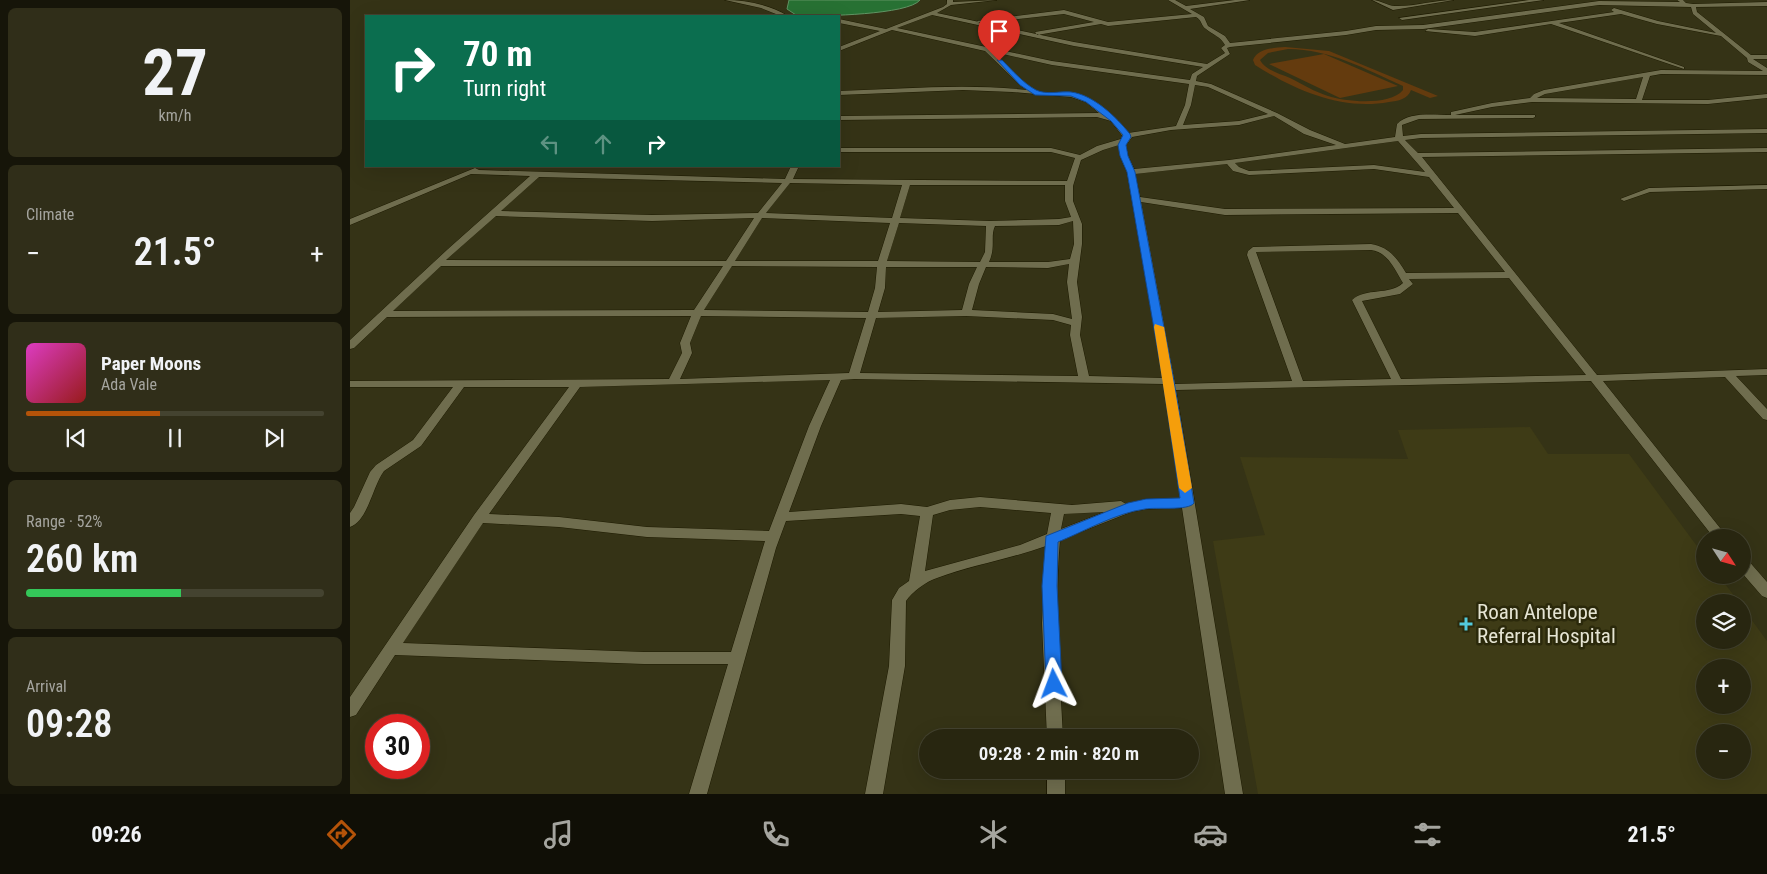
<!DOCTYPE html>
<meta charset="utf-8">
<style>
:root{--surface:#282610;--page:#302e19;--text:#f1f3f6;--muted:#a5a59f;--line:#444330;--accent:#b45309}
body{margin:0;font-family:"Roboto Condensed",sans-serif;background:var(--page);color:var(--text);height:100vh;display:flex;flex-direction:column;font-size:19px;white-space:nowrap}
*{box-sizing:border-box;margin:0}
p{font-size:16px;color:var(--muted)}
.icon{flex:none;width:28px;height:28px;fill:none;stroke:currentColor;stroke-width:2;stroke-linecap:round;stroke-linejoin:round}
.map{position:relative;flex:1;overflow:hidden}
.details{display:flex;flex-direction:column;gap:8px;padding:8px;background:#161509;width:350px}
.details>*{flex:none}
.top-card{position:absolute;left:15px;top:15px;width:475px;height:152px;border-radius:0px;box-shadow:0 5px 20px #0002,0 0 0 1px var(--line);background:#0b6e4f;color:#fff;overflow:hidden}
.needle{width:32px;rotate:126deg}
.tools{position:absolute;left:1346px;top:529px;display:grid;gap:10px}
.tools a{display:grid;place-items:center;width:55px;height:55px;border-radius:50%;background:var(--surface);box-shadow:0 5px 20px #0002,0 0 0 1px var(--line);font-size:25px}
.speed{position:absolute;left:15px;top:714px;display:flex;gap:10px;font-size:25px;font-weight:700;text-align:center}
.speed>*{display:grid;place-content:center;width:65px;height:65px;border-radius:50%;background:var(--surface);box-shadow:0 5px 20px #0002,0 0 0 1px var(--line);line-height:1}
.speed .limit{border:8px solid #d22;background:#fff;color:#111}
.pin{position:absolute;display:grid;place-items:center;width:42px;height:42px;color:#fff;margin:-51px -21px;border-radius:50% 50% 50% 0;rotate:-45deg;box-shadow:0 0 5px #0007}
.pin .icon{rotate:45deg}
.me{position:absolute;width:55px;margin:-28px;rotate:357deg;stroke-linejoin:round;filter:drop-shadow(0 0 4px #0008)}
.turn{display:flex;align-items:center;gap:18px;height:105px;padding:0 15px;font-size:22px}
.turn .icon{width:65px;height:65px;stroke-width:2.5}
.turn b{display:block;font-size:35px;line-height:42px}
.lanes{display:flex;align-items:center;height:48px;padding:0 15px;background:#0003;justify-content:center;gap:25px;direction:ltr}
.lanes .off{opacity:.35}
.big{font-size:38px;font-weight:600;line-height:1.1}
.details .card{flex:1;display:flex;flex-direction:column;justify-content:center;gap:8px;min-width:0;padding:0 18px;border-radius:8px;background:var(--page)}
.details .dial{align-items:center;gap:0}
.dial b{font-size:65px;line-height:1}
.song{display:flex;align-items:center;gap:15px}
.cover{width:60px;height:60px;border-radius:8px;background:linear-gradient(135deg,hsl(310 70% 55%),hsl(0 70% 35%))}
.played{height:5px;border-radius:2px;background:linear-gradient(90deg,var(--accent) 45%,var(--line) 45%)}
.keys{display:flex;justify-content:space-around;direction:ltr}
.heat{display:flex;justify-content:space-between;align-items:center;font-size:28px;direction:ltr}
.charge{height:8px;border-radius:4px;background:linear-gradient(90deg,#34c759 52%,var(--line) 0)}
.trip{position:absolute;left:569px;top:729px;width:280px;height:50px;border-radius:25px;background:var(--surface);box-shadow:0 5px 20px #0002,0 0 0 1px var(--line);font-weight:600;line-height:50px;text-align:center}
.menu{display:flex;height:80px;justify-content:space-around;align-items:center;background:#100f06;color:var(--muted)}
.menu .icon{width:35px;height:35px}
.menu .current{color:var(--accent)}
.menu b{font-size:22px;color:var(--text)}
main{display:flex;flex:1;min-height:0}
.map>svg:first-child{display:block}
.built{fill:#3e3b16;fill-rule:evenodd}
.green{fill:#643b0e;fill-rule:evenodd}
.water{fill:#277133;stroke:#609463}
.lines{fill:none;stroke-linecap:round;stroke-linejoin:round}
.minor-casing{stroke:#1d1a00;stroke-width:1}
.minor{fill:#6f6d4e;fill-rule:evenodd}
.route{fill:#1a73e8;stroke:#114b97}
.slow{fill:#f59e0b}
.poi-dot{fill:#53cadc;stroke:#2b290b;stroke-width:2}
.labels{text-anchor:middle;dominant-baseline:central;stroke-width:5;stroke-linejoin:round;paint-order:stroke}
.near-poi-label{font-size:21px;fill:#e5e4d3;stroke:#2b290b;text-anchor:start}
</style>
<main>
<section class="details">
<div class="card dial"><b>27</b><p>km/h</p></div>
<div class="card"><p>Climate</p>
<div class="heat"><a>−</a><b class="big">21.5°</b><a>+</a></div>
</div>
<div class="card">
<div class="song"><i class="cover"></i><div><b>Paper Moons</b><p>Ada Vale</p></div></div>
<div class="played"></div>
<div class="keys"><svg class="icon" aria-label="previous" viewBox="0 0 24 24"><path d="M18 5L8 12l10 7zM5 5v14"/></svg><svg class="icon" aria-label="pause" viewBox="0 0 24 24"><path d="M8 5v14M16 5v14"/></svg><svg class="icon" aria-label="next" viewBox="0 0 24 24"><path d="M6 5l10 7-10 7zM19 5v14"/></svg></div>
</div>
<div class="card"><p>Range · 52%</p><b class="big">260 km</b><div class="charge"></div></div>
<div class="card"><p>Arrival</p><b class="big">09:28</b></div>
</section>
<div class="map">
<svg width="1417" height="794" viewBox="0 0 1417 794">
<rect width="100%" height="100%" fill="#353316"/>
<!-- built -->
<path class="built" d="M1180 427 1198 454H1279L1355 557V575H1368L1389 602H1355V640H1392L1393 608 1417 641V794H908L863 541 915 535 890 457 1058 459 1048 430ZM1355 668H1392V705H1355ZM1355 732H1392V770H1355Z"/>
<!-- green -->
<g class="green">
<path d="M935 47 979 51 1088 96 1080 98 1061 90C1058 99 1048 101 1039 102 992 111 944 90 905 65L903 60C908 48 924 48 935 47ZM938 49C980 49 1015 69 1053 86V90C1040 106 996 102 978 96 965 92 952 84 940 78 930 74 915 70 910 60L918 53Z"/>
<path d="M974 54 1048 86 990 98 919 64Z"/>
</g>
<!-- water -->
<path class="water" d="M439 0H570C558 15 473 16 452 16L446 15 437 9Z"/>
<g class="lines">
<!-- minor casing -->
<g class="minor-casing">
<g id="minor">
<path d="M375 0C396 0 421 5 438 16H431L411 8Z"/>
<path d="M597 0H603V2L647 0 601 5 587 13 724 42 857 64 875 53 871 48 875 45C870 36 863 35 856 29 851 26 852 20 846 17L758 26 751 24 687 35 685 32 744 22 714 14 630 23 627 21 714 10 758 22 842 14 818 0H825L836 6 885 0H900L840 9 854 17 858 26 875 36 880 43 996 31 1026 26 1073 25 1249 1 1330 2 1327 0H1333L1336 3 1343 4 1417 2V6L1346 7 1347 12 1401 55H1417V59H1403L1417 68V75L1311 74 1300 76 1292 100H1358L1417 94V98L1358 104 1182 102 1142 107 1105 115H1185V117L1183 118 1069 119 1052 125 1053 136 1071 134 1417 129V133L1071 138 1055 140 1068 153 1417 148V152L1072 157 1247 375 1417 369V375L1386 376 1417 409V420L1413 419 1375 377 1253 381 1378 538H1364L1241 381 826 390 893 794H875L832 508 796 509 781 512 710 540C704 606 710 672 713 738H697L692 623 696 546C660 559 622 565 587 578 577 581 562 592 556 601L555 666 533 794H515L539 666 542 600 549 588 559 581 570 516 551 514 436 521 426 548 357 794H339L378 664H294L45 655 6 715 0 717V697L124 515 219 387H114L71 446 34 471C23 485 18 521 0 527V513L4 507 20 472 26 465 63 440 103 387H0V381L319 379 332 353 330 343 341 316 37 317 4 348 0 349V340L98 249 180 176 121 174 0 225V219L125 168 129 170 435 179 441 166H449L443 179 717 181 725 158 701 152H489V148H701L730 155 747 146 774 138 761 121 747 117 489 120V116L749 113 736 102 721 97 662 92 613 90 489 95V91C552 89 615 83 677 90L670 85 635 51 542 30 489 51V47L530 31 489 23V19L536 29 593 7 597 4ZM1249 5 1341 7 1343 14 1366 33 1308 21 1264 8 1261 10 1264 12 1125 32 1078 29 1075 31 1125 36 1201 24 1334 69V67L1209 23 1271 14 1307 24 1371 36 1397 58 1398 62 1413 71 1311 70 1194 90 1184 94 1180 98 1142 103 1101 112V115C1085 115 1059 111 1047 124L1045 137 995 144 960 130 927 113 861 84 846 81 847 76 880 54 877 48 880 47 996 35 1026 30 1073 29ZM582 15 724 46 853 67 842 74 840 80 702 61 547 28ZM644 52 702 65 839 84 835 105 826 126 778 133C764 117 744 97 722 93 711 91 698 95 687 91 670 84 656 65 644 52ZM1293 77 1286 99 1187 98 1195 94ZM845 85 858 87 918 114 889 121 833 125 841 105ZM924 116 954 134 986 145 879 160 784 169 778 156 776 145 782 137 821 130 889 125ZM1048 141 1075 172 1024 165 899 171 889 167 885 163ZM769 145 770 156 777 172 813 378 739 376 730 335 732 317 727 282 732 244V224L723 201V186L731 160 753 150ZM877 164 883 171 899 175 1024 169 1079 177 1104 208 875 209 790 197 785 174ZM189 177 432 183 408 213 302 215 151 211ZM440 183 552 185 542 218 416 213ZM560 185H715V201L721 217 709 219 639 221 550 218ZM791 202 875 215 1108 213 1155 272 1056 273C1047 258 1039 247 1021 244L903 247 898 251 897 255 942 381 825 384ZM146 216 302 221 404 218 376 261 96 260ZM412 218 540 223 528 261H385ZM723 221 724 244 720 259 698 262H639C646 247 640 236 645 226L709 225ZM549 223 636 226 635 252 630 262 537 261ZM1021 250C1038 252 1045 270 1053 283 1039 296 1016 287 1002 300L1041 379 953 381 906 252ZM719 264 717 282 722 319 703 314 622 310 629 284 636 267 698 268ZM91 266H373L344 310 43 311ZM382 266 527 267 525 288 518 312 354 310ZM536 267H627L619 284 612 310 528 312 535 288ZM1159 278 1236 375 1051 379 1012 301 1050 294 1063 284 1059 279ZM351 316 516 318 499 373 330 379 342 353 340 343ZM616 316 703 320 721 325 720 335 728 376 510 373 526 318ZM504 379 814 384 831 499H796L776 504 771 501 722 505 630 497 600 500 577 507 551 504 439 512 471 426 491 380ZM480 380 459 426 419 531 297 527 209 517 139 514 230 387ZM630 507 701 513 697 534 670 545 575 571 583 515 600 510ZM755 512 711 529 714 514ZM133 523 209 527 297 537 415 541 381 652H294L53 643Z"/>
<path d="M1022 0C1031 0 1037 6 1045 6 1062 7 1084 0 1104 0L1043 10Z"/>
<path d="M1179 0H1194L1052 20 1049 18Z"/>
<path d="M1417 185V189L1300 192 1274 201 1270 199 1299 188Z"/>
<path d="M1392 558 1397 559 1417 582V598L1412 596 1392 573Z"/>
<rect x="697" y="770" width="18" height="24"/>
</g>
</g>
<!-- minor -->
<use href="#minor" class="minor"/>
</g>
<!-- route -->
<path class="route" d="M647 60H652C662 70 673 83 686 90 696 95 711 91 721 92 744 95 766 117 780 134L781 137 776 145 778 156 785 172 824 381 844 503C839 511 806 507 795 509 766 513 735 531 708 542L707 586 712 684 709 688 704 690 698 688 696 684 692 586 696 536 778 503 796 499 830 498 813 381 777 172 770 156 768 145 773 135 761 121 736 102 721 96 685 95 670 85Z"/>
<!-- slow -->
<path class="slow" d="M805 324 814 327 842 488 835 493 829 488 804 327Z"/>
<!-- markers -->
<path class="poi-dot" d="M1113.5 616.5h5v5h5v5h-5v5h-5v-5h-5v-5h5z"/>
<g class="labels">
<!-- near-poi labels -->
<g class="near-poi-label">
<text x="1127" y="612">Roan Antelope<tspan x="1127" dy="24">Referral Hospital</tspan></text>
</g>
</g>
</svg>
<div class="tools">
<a><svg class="needle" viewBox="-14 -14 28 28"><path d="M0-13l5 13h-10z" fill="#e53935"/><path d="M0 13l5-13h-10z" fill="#a5a59f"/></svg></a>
<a><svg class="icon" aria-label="layers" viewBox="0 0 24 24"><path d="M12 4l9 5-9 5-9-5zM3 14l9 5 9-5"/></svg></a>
<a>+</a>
<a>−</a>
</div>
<div class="speed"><div class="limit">30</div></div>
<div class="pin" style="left:649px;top:61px;background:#d93025"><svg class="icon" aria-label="arrive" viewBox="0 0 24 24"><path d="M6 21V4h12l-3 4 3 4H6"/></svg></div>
<svg class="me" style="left:704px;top:684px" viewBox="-20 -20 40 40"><path d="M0-17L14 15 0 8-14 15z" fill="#1a73e8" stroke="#fff" stroke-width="4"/></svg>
<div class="trip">09:28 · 2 min · 820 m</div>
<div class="top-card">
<div class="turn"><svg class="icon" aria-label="right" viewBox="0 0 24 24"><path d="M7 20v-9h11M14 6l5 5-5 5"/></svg><div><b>70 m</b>Turn right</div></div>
<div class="lanes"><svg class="icon off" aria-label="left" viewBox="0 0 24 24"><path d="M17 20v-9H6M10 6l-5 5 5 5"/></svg><svg class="icon off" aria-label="ahead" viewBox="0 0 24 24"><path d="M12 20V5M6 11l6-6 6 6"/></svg><svg class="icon" aria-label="right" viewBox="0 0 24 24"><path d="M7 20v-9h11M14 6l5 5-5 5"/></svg></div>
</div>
</div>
</main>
<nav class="menu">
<b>09:26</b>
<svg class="icon current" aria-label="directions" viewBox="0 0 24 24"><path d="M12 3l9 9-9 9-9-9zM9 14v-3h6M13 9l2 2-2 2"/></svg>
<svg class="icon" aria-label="music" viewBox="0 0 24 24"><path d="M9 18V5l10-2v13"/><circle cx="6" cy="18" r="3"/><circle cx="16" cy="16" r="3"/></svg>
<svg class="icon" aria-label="phone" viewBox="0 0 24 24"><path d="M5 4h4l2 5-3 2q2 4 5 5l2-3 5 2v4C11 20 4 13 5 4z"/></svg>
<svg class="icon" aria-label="climate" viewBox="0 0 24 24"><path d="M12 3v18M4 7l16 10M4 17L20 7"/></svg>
<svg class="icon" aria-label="car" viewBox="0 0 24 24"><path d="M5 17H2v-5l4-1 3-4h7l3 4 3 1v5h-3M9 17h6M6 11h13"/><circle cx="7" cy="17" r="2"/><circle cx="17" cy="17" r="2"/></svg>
<svg class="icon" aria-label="filters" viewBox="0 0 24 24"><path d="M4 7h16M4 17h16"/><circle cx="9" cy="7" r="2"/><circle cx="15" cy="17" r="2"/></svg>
<b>21.5°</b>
</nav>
